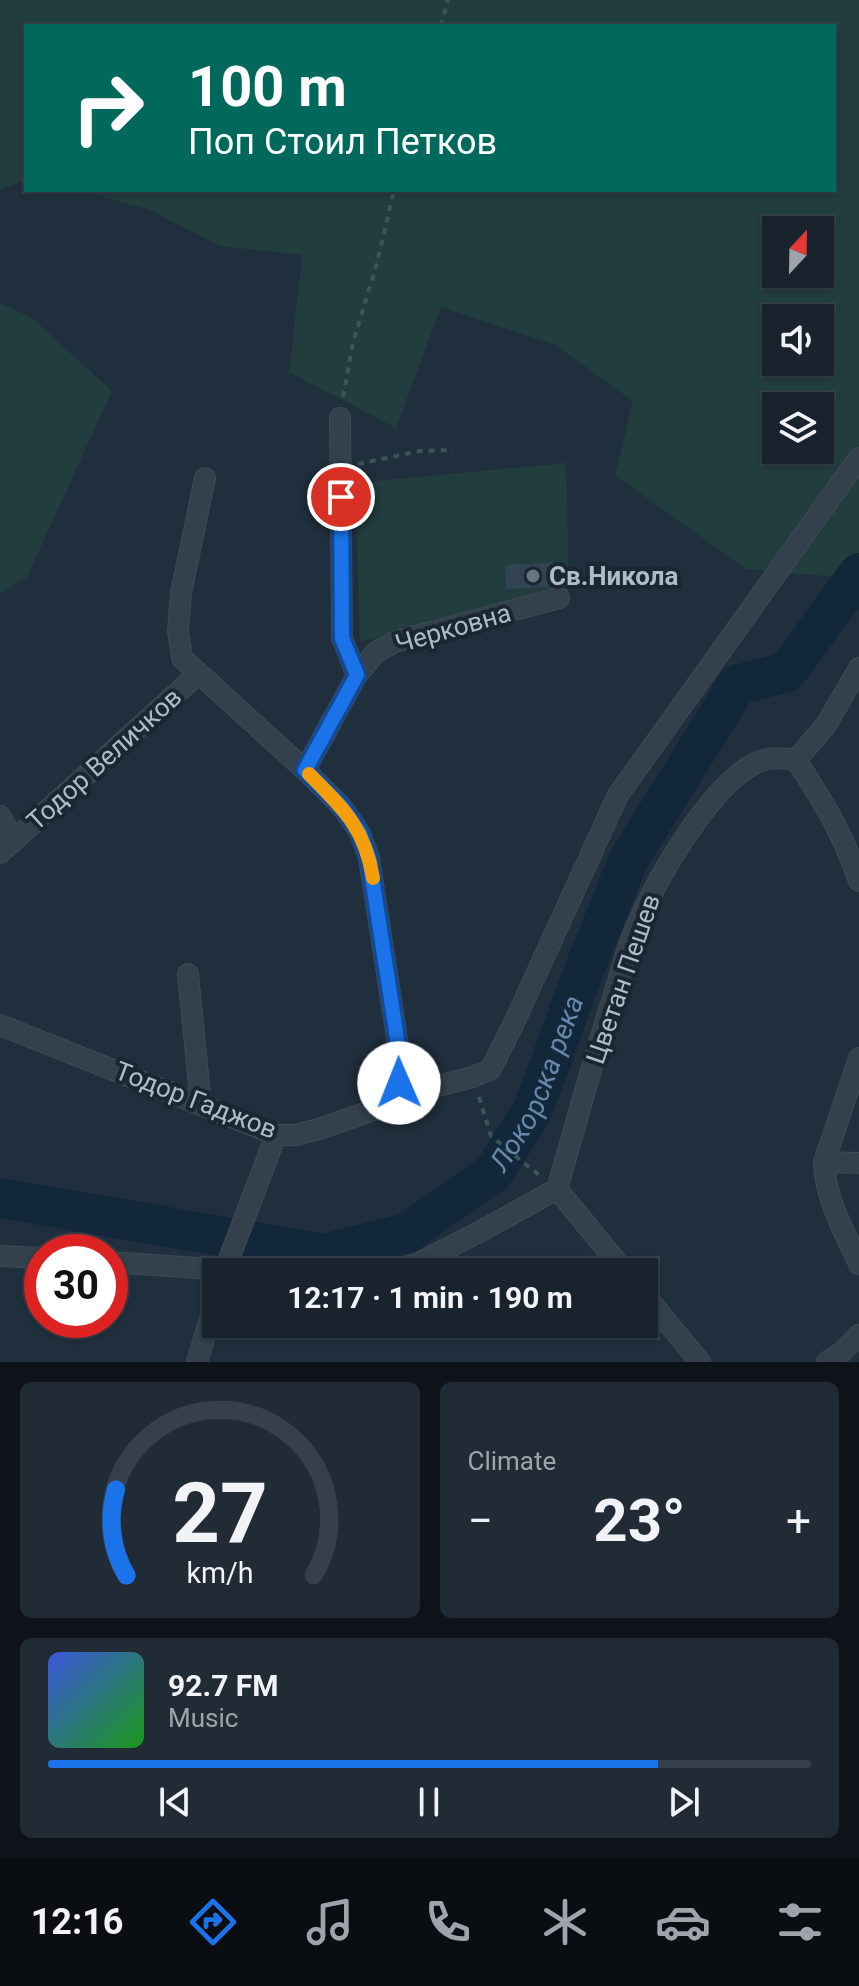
<!DOCTYPE html>
<meta charset="utf-8">
<style>
:root{--surface:#18232e;--page:#212b36;--text:#f1f3f6;--muted:#9fa4aa;--line:#36404a;--accent:#1a73e8}
body{margin:0;font-family:Roboto,sans-serif;background:var(--page);color:var(--text);height:100vh;display:flex;flex-direction:column;font-size:30px;white-space:nowrap}
*{box-sizing:border-box;margin:0}
p{font-size:26px;color:var(--muted)}
.icon{flex:none;width:44px;height:44px;fill:none;stroke:currentColor;stroke-width:2;stroke-linecap:round;stroke-linejoin:round}
.map{position:relative;height:1362px;overflow:hidden}
.panel{display:flex;flex-direction:column;gap:20px;padding:20px;background:#0d1319;flex:1}
.panel>*{flex:none}
.banner{position:absolute;left:24px;top:24px;width:812px;height:168px;border-radius:0px;box-shadow:0 2px 6px #0004,0 0 0 2px var(--line);background:#00695c;color:#fff;overflow:hidden}
.needle{width:52px;rotate:22deg}
.controls{position:absolute;left:762px;top:216px;display:grid;gap:16px}
.controls a{display:grid;place-items:center;width:72px;height:72px;border-radius:0px;background:var(--surface);box-shadow:0 2px 6px #0004,0 0 0 2px var(--line);font-size:40px}
.speed{position:absolute;left:24px;top:1234px;display:flex;gap:16px;font-size:40px;font-weight:700;text-align:center}
.speed>*{display:grid;place-content:center;width:104px;height:104px;border-radius:50%;background:var(--surface);box-shadow:0 2px 6px #0004,0 0 0 2px var(--line);line-height:1}
.speed .limit{border:12px solid #d22;background:#fff;color:#111}
.pin{position:absolute;display:grid;place-items:center;width:68px;height:68px;color:#fff;margin:-34px;border:4px solid #fff;border-radius:50%;box-shadow:0 2px 8px #0007}
.me{position:absolute;width:88px;margin:-44px;rotate:359deg;stroke-linejoin:round;filter:drop-shadow(0 0 6px #0008)}
.turn{display:flex;align-items:center;gap:28px;height:168px;padding:0 32px;font-size:36px}
.turn .icon{width:104px;height:104px;stroke-width:2.5}
.turn b{display:block;font-size:56px;line-height:68px}
.big{font-size:60px;font-weight:700;line-height:1.1}
.panel .tile{flex:1;display:flex;flex-direction:column;justify-content:center;gap:12px;min-width:0;padding:0 28px;border-radius:12px;background:var(--page)}
.panel .dial{align-items:center;gap:0}
.dial svg{height:208px;overflow:visible;fill:none;stroke:var(--line);stroke-width:7;stroke-linecap:round;text-anchor:middle}
.dial text{fill:var(--text);stroke:none}
.song{display:flex;align-items:center;gap:24px}
.cover{width:96px;height:96px;border-radius:12px;background:linear-gradient(135deg,hsl(230 70% 55%),hsl(120 70% 35%))}
.played{height:8px;border-radius:4px;background:linear-gradient(90deg,var(--accent) 80%,var(--line) 80%)}
.keys{display:flex;justify-content:space-around;direction:ltr}
.heat{display:flex;justify-content:space-between;align-items:center;font-size:44px;direction:ltr}
.panel .tiles{flex:1;display:grid;gap:20px;grid-template-columns:1fr 1fr}
.tile:last-child{grid-column:span 2}
.trip{position:absolute;left:202px;top:1258px;width:456px;height:80px;border-radius:0px;background:var(--surface);box-shadow:0 2px 6px #0004,0 0 0 2px var(--line);font-weight:700;line-height:80px;text-align:center}
.tab-bar{display:flex;height:128px;justify-content:space-around;align-items:center;background:#0a0e12;color:var(--muted)}
.tab-bar .icon{width:56px;height:56px}
.tab-bar .active{color:var(--accent)}
.tab-bar b{font-size:36px;color:var(--text)}
.map>svg:first-child{display:block}
.green{fill:#223d3e;fill-rule:evenodd}
.lines{fill:none;stroke-linecap:round;stroke-linejoin:round}
.river{stroke:#13273b;stroke-width:40}
.building{fill:#324354}
.minor-casing{stroke:#3e4a56;stroke-width:22}
.path{stroke:#3b5656;stroke-width:4;stroke-dasharray:6 6;stroke-linecap:butt}
.minor{stroke:#34414d;stroke-width:20}
.route-casing{stroke:#114b97;stroke-width:20}
.route{stroke:#1a73e8;stroke-width:14}
.slow{stroke:#f59e0b;stroke-width:14}
.worship-dot{fill:#6b7280;stroke:#1a2631;stroke-width:3}
.labels{text-anchor:middle;dominant-baseline:central;stroke-width:8;stroke-linejoin:round;paint-order:stroke}
.poi-label{font-size:26px;font-weight:bold;fill:#b0bbc9;stroke:#1a2631;text-anchor:start}
.street-label{font-size:26px;fill:#b0bbc9;stroke:#1a2631}
.water-label{font-size:28px;font-style:italic;fill:#6689ab;stroke:#1a2631}
</style>
<div class="map">
<svg width="859" height="1362" viewBox="0 0 859 1362">
<rect width="100%" height="100%" fill="#202f3d"/>
<!-- green -->
<g class="green">
<path d="M0 0H859V579L746 569 615 475 633 401 554 344 441 307 396 428 289 372 302 255 220 246 148 209 77 190H834V26H26V179L0 190ZM776 230H820V274H776ZM776 318H820V362H776ZM776 406H820V450H776Z"/>
<path d="M0 303 31 317 112 391 27 577 0 594Z"/>
<path d="M566 463 569 593 360 642 355 483Z"/>
</g>
<g class="lines">
<!-- river -->
<path class="river" id="s1" d="M0 1198 324 1254 407 1233 493 1173 533 1110 586 965 628 861 737 685 787 672 859 573"/>
</g>
<!-- building -->
<path class="building" d="M560 562 561 587 506 589 505 565Z"/>
<g class="lines">
<!-- minor casing -->
<g class="minor-casing">
<g id="minor">
<path d="M340 418 342 638 357 675"/>
<path d="M205 478 181 593 178 631 182 658 305 770 342 807 360 833 369 858 401 1064 399 1083 393 1097"/>
<path d="M796 760C823 801 843 834 859 881"/>
<path d="M796 760 826 725 859 668"/>
<path d="M305 770 357 675 376 652 397 641 559 598"/>
<path d="M0 816 14 840"/>
<path d="M0 853 198 674"/>
<path d="M188 974 201 1104"/>
<path d="M0 1025 276 1135H296L319 1129 379 1108 393 1097 473 1077 491 1069 513 1025 618 795 859 458"/>
<path d="M859 1058 824 1162C825 1198 844 1231 859 1264"/>
<path d="M824 1162 859 1163"/>
<path d="M557 1189 625 1272"/>
<path d="M0 1256 42 1258"/>
<path d="M110 1262 255 1272"/>
<path d="M224 1272 276 1135"/>
<path d="M384 1272 417 1264 481 1231 557 1189C576 1124 593 1059 614 995 621 972 627 947 637 925 657 878 712 781 760 761 771 757 785 758 796 760"/>
<path d="M644 1294 700 1362"/>
<path d="M197 1362 216 1299"/>
<path d="M827 1362 841 1353 859 1335"/>
</g>
</g>
<!-- path -->
<g class="path">
<path d="M441 26 448 0"/>
<path d="M343 397 353 343 377 263 394 190"/>
<path d="M358 464 420 451 453 450"/>
<path d="M479 1097 491 1136 539 1175"/>
</g>
<!-- minor -->
<use href="#minor" class="minor"/>
</g>
<g class="lines">
<!-- route casing -->
<g class="route-casing">
<path id="route" d="M341 497 342 638 357 675 305 770 342 807 360 833 369 858 401 1064 399 1083"/>
</g>
<!-- route -->
<use href="#route" class="route"/>
<!-- slow -->
<path class="slow" d="M309 774C343 808 365 828 373 878"/>
</g>
<!-- markers -->
<circle class="worship-dot" cx="533" cy="576" r="8"/>
<g class="labels">
<!-- poi labels -->
<g class="poi-label">
<text x="549" y="576">Св.Никола</text>
</g>
<!-- street labels -->
<g class="street-label">
<text transform="translate(453 628) rotate(-16)">Черковна</text>
<text transform="translate(104 759) rotate(-42)">Тодор Величков</text>
<text transform="translate(623 979) rotate(-71)">Цветан Пешев</text>
<text transform="translate(196 1100) rotate(21)">Тодор Гаджов</text>
</g>
<!-- water labels -->
<g class="water-label">
<text stroke="none"><textPath href="#s1" startOffset="620">Локорска река</textPath></text>
</g>
</g>
</svg>
<div class="controls">
<a><svg class="needle" viewBox="-14 -14 28 28"><path d="M0-13l5 13h-10z" fill="#e53935"/><path d="M0 13l5-13h-10z" fill="#9fa4aa"/></svg></a>
<a><svg class="icon" aria-label="sound" viewBox="0 0 24 24"><path d="M4 9h4l5-4v14l-5-4H4zM17 9q2 3 0 6"/></svg></a>
<a><svg class="icon" aria-label="layers" viewBox="0 0 24 24"><path d="M12 4l9 5-9 5-9-5zM3 14l9 5 9-5"/></svg></a>
</div>
<div class="speed"><div class="limit">30</div></div>
<div class="pin" style="left:341px;top:497px;background:#d93025"><svg class="icon" aria-label="arrive" viewBox="0 0 24 24"><path d="M6 21V4h12l-3 4 3 4H6"/></svg></div>
<svg class="me" style="left:399px;top:1083px" viewBox="-20 -20 40 40"><circle r="19" fill="#fff"/><path d="M0-13L10 11 0 6-10 11z" fill="#1a73e8"/></svg>
<div class="trip">12:17 · 1 min · 190 m</div>
<div class="banner">
<div class="turn"><svg class="icon" aria-label="right" viewBox="0 0 24 24"><path d="M7 20v-9h11M14 6l5 5-5 5"/></svg><div><b>100 m</b>Поп Стоил Петков</div></div>
</div>
</div>
<section class="panel">
<div class="tiles">
<div class="tile dial"><svg viewBox="0 0 100 80">
<path d="M14 69A42 42 0 1 1 86 69"/>
<path d="M14 69A42 42 0 0 1 10 36" stroke="#1a73e8"/>
<text x="50" y="56" font-size="32" font-weight="700">27</text>
<text x="50" y="72" font-size="11">km/h</text>
</svg></div>
<div class="tile"><p>Climate</p>
<div class="heat"><a>−</a><b class="big">23°</b><a>+</a></div>
</div>
<div class="tile">
<div class="song"><i class="cover"></i><div><b>92.7 FM</b><p>Music</p></div></div>
<div class="played"></div>
<div class="keys"><svg class="icon" aria-label="previous" viewBox="0 0 24 24"><path d="M18 5L8 12l10 7zM5 5v14"/></svg><svg class="icon" aria-label="pause" viewBox="0 0 24 24"><path d="M8 5v14M16 5v14"/></svg><svg class="icon" aria-label="next" viewBox="0 0 24 24"><path d="M6 5l10 7-10 7zM19 5v14"/></svg></div>
</div>
</div>
</section>
<nav class="tab-bar">
<b>12:16</b>
<svg class="icon active" aria-label="directions" viewBox="0 0 24 24"><path d="M12 3l9 9-9 9-9-9zM9 14v-3h6M13 9l2 2-2 2"/></svg>
<svg class="icon" aria-label="music" viewBox="0 0 24 24"><path d="M9 18V5l10-2v13"/><circle cx="6" cy="18" r="3"/><circle cx="16" cy="16" r="3"/></svg>
<svg class="icon" aria-label="phone" viewBox="0 0 24 24"><path d="M5 4h4l2 5-3 2q2 4 5 5l2-3 5 2v4C11 20 4 13 5 4z"/></svg>
<svg class="icon" aria-label="climate" viewBox="0 0 24 24"><path d="M12 3v18M4 7l16 10M4 17L20 7"/></svg>
<svg class="icon" aria-label="car" viewBox="0 0 24 24"><path d="M5 17H2v-5l4-1 3-4h7l3 4 3 1v5h-3M9 17h6M6 11h13"/><circle cx="7" cy="17" r="2"/><circle cx="17" cy="17" r="2"/></svg>
<svg class="icon" aria-label="filters" viewBox="0 0 24 24"><path d="M4 7h16M4 17h16"/><circle cx="9" cy="7" r="2"/><circle cx="15" cy="17" r="2"/></svg>
</nav>
